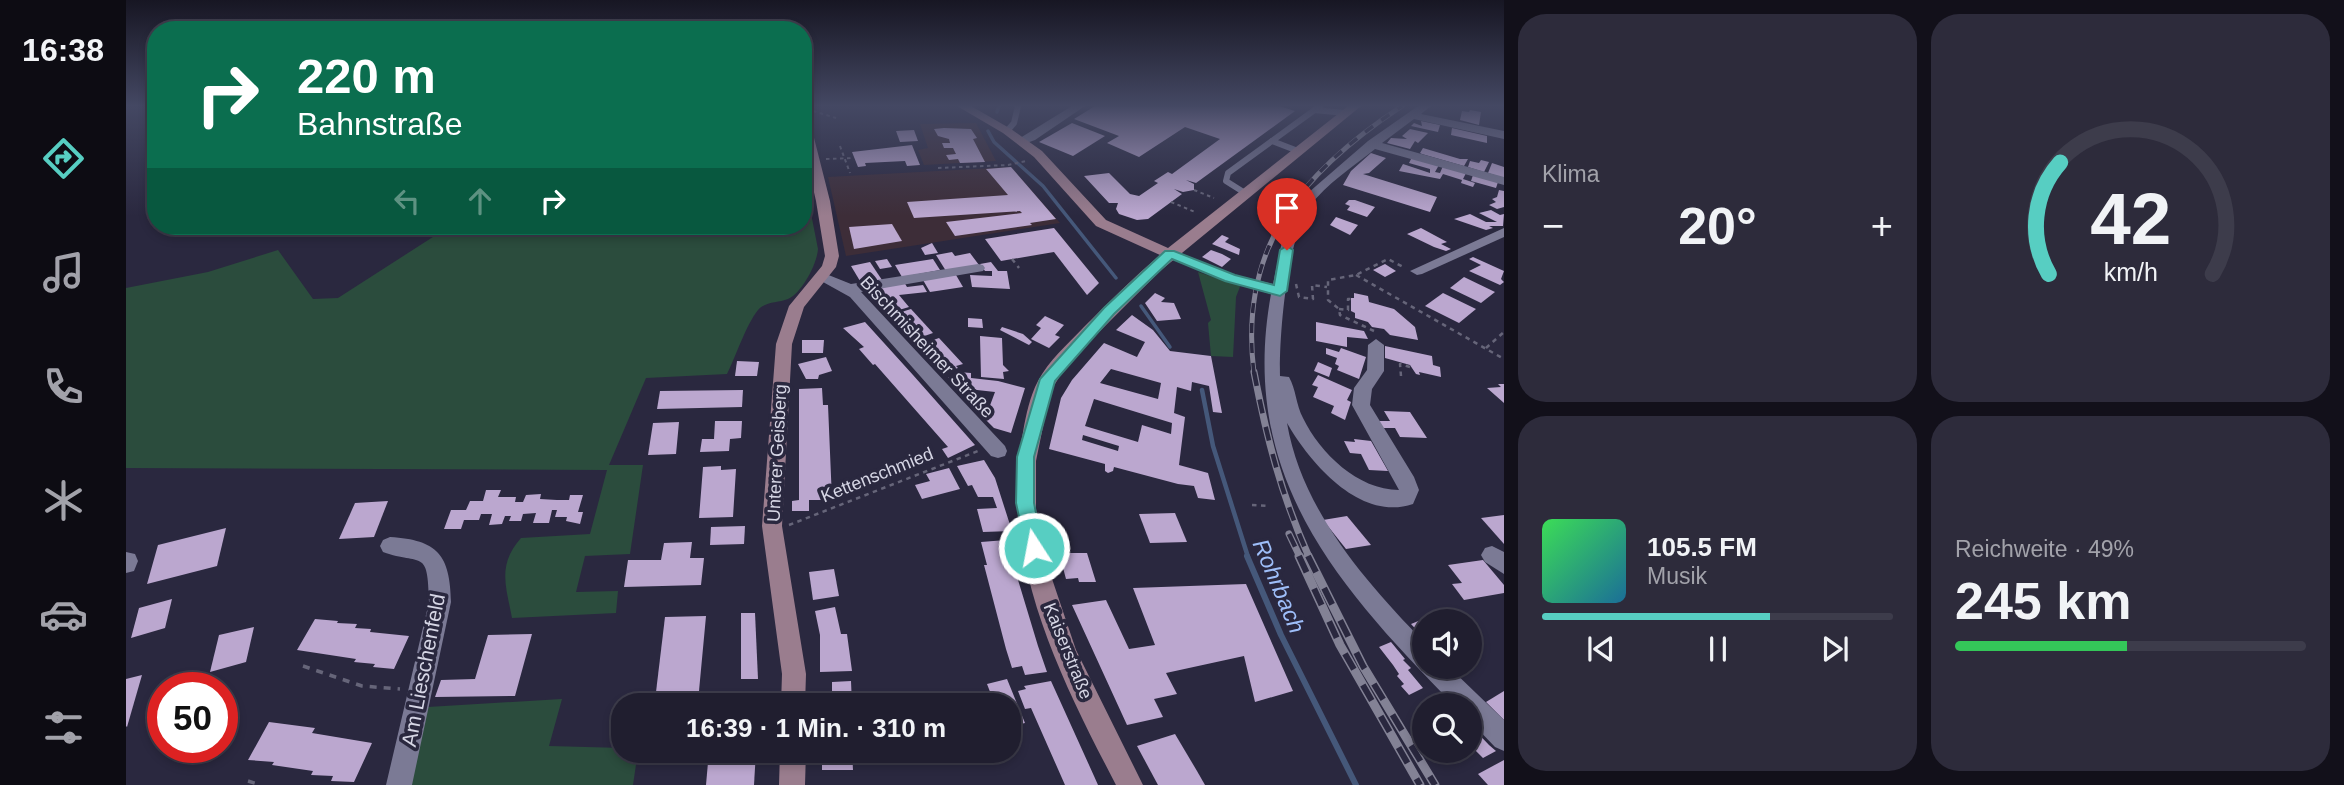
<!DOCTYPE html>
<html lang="de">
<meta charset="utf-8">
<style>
:root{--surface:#201e2f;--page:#2d2b3b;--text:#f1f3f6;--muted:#a2a2aa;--line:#3d3c4b;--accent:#57cec2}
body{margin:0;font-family:Helvetica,sans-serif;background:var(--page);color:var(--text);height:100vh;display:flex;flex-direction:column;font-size:26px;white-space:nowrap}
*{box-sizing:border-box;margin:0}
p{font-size:23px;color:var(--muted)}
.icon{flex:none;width:38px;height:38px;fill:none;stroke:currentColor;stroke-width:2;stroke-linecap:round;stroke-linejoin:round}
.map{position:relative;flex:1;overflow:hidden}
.drawer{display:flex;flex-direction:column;gap:14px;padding:14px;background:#12101a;width:840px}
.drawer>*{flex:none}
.hud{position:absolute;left:21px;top:21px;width:665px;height:214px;border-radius:28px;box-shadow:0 4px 10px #0003,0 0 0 2px var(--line);background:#0b6e4f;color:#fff;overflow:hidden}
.tools{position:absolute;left:1286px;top:609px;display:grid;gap:14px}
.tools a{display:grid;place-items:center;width:70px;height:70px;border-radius:50%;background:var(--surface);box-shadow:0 4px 10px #0003,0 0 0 2px var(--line);font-size:35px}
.speed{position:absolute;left:21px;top:672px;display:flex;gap:14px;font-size:35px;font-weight:700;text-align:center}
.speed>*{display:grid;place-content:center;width:91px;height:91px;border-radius:50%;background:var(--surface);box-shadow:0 4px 10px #0003,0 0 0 2px var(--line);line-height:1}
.speed .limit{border:10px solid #d22;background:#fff;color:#111}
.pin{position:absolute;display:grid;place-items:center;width:60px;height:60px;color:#fff;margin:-72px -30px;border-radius:50% 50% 50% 0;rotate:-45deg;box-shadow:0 0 7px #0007}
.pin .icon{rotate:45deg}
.me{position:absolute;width:77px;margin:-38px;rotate:349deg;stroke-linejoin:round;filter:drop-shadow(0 0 5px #0008)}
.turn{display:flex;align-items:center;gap:24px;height:147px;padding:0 35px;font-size:32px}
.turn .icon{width:91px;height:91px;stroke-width:2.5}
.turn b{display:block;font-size:49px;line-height:60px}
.lanes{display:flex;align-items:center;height:66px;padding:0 35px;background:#0003;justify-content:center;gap:35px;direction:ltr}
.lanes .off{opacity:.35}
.big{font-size:52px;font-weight:700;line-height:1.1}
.drawer .card{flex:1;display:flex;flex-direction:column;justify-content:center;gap:10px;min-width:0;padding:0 24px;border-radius:28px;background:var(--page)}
.drawer .dial{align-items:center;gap:0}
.dial svg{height:182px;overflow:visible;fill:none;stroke:var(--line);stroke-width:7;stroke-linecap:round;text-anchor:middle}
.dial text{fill:var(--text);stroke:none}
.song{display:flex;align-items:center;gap:21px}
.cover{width:84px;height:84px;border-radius:10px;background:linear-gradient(135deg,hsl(130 70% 55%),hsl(200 70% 35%))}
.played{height:7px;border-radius:4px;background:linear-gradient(90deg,var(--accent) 65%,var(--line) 65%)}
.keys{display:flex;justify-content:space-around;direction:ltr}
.heat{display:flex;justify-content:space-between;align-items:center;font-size:38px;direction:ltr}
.charge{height:10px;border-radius:5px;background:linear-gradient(90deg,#34c759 49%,var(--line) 0)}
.drawer .tiles{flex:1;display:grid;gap:14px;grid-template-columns:repeat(2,1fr)}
.trip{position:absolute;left:485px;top:693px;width:410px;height:70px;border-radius:28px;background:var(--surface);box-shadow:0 4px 10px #0003,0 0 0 2px var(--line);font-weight:700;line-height:70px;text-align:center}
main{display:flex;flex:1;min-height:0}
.dock{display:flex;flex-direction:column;width:126px;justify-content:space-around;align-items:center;background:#0d0c13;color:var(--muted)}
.dock .icon{width:49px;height:49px}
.dock .selected{color:var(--accent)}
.dock b{font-size:32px;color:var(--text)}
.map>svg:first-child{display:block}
.education{fill:#3d2d38}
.green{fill:#2b4c3d}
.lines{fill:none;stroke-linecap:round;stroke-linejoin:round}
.stream-far2{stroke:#45587a;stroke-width:3.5}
.stream-far1{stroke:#45587a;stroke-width:4.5}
.stream{stroke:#45587a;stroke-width:6}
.building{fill:#bba7cf;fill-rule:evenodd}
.path-far2{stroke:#666579;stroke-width:2;stroke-dasharray:3.5 3.5;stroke-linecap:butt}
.path-far1{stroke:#666579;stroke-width:2.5;stroke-dasharray:4.5 4.5;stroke-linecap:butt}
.path{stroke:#666579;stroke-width:3.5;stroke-dasharray:7 7;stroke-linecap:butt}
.lane{stroke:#7b7a95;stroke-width:6}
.street{fill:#7b7a95;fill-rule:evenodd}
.secondary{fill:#9a7d8e;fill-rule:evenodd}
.rail-far2-casing{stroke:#838295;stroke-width:5}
.rail-far1-casing{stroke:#838295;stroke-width:7}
.rail-casing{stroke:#838295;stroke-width:9}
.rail-far2{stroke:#2a283f;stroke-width:3.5;stroke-dasharray:10;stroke-linecap:butt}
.rail-far1{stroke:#2a283f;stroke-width:4.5;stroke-dasharray:14;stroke-linecap:butt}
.rail{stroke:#2a283f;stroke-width:6;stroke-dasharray:18;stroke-linecap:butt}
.route{fill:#57cec2;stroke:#39867e;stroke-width:2}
.labels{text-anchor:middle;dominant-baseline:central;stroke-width:7;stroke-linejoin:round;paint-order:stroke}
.street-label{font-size:18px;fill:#d6d6e5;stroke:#2a283f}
.near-street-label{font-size:21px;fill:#d6d6e5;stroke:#2a283f}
.near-water-label{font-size:23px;font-style:italic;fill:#9ebef9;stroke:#2a283f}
</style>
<main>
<nav class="dock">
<b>16:38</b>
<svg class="icon selected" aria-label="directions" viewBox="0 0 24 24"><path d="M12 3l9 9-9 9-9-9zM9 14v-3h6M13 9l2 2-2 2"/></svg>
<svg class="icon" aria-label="music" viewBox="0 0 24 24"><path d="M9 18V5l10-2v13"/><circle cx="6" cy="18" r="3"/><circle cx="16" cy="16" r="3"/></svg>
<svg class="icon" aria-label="phone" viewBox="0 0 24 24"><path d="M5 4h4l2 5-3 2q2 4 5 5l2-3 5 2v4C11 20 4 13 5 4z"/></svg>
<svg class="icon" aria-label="climate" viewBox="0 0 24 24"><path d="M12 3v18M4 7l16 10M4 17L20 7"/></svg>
<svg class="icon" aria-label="car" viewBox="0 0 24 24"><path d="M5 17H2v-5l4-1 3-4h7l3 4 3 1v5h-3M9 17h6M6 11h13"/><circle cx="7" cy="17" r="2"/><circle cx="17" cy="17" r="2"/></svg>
<svg class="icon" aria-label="filters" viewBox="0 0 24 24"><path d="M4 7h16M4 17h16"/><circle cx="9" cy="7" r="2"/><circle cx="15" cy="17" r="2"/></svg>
</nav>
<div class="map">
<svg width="1378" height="785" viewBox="0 0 1378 785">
<rect width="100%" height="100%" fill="#2a283f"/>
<!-- education -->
<g class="education">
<path d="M850 123 870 161 798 165 792 150 802 148 794 124Z"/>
<path d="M885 167 934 223 720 256 702 177Z"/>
</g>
<!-- green -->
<g class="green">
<path d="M677 173 692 249C691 264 676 293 662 299 652 303 640 301 632 310 620 325 610 356 601 374L520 378 483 465H517L504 554 459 556 450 592 492 591 490 613 386 618C380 586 371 565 395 538L464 534 481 470 0 468V288L82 272 152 250 187 299 212 298 310 235 317 226H677Z"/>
<path d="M1072 272 1105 283 1115 284 1110 297 1107 357 1085 356 1082 323 1085 320Z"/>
<path d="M436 699 423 746 497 748V751H512L507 785H284L302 707Z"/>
</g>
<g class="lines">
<!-- stream-far2 -->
<g class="stream-far2">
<path d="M871 112 873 106"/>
<path d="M862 131 868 142 917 186 990 278"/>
<path d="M1015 306 1044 347"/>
</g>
<!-- stream-far1 -->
<path class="stream-far1" d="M1076 390 1087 446 1122 557"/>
<!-- stream -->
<path class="stream" d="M1121 556 1155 635 1230 785"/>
</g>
<!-- building -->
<g class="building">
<path d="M969 106H1153L1169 111 1070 183 1060 180 1068 184V190L1057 192 1048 189 1056 194 1022 219 1011 220 993 214 990 209 992 203H983L958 176 983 173 1004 194 1013 196 1032 183 1028 181 1042 172 1046 174 1094 139 1059 127 1013 157 981 143 993 136 948 119Z"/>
<path d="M1344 110 1355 112 1353 125 1334 120 1336 111 1343 112Z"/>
<path d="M1295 121 1314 125 1312 132 1285 126 1288 123 1296 126Z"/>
<path d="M946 123 979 136 947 156 913 142Z"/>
<path d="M818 128 845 129 851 138 847 139 859 162 834 163 832 159 823 160 820 155 830 154 827 148H818L816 143H824L823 139 812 136 808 129Z"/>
<path d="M1326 128 1361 136V143L1325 135Z"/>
<path d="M1284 129 1302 133 1292 143 1289 141 1284 149 1261 143 1265 138 1281 139 1276 136Z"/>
<path d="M788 130 792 141 774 142 770 131Z"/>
<path d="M786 145 794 165 781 166 779 161 739 163 740 166 732 167 726 152Z"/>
<path d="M1297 148 1334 159H1342L1338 166 1296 154 1294 153Z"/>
<path d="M1245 153 1260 158 1243 173 1237 174 1311 197 1304 212 1217 185 1225 171Z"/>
<path d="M1286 157 1313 165 1309 172 1314 173 1317 166 1340 173 1337 179 1349 183 1347 187 1335 183 1336 180 1317 174 1314 179 1273 171 1277 164 1304 173V169L1283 163Z"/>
<path d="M1355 160 1363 162 1358 172 1342 167 1344 161 1353 163Z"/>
<path d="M1366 163 1378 167V178L1362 173Z"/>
<path d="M885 167 930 219 904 223 906 225 829 236 820 222 896 213 894 211 788 218 781 202 882 195 860 169Z"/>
<path d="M1347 175 1372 182 1370 188 1345 181Z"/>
<path d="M1373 190 1378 191V207L1371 209 1363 205 1370 202 1366 199 1371 197Z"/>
<path d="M1223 200H1229L1249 207 1241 217 1221 210 1224 206 1219 204Z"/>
<path d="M1365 210 1374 215 1378 214 1377 226H1363L1367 228 1360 230 1328 219 1344 214 1360 222H1371L1353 213Z"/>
<path d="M1210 217 1232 225 1224 235 1204 225Z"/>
<path d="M766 224 776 241 728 249 723 227Z"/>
<path d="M928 228 973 283 961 295 928 252 875 261 859 239Z"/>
<path d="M1295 228 1321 242 1315 244 1325 249 1320 251 1308 247 1281 234Z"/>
<path d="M1096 235 1103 238 1099 242 1114 249 1113 255 1086 244Z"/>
<path d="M806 243 812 253 799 255 795 248Z"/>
<path d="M1085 250 1096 254 1105 259 1096 267 1076 257Z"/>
<path d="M826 252 829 256 844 253 853 265 820 271 810 255Z"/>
<path d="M1347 257 1378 271 1375 279 1378 282 1374 285 1343 271 1355 265 1343 259Z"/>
<path d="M761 259 766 267 754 269 749 261Z"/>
<path d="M807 259 814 270 776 277 769 265Z"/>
<path d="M744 262 756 280 734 281 725 266Z"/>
<path d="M865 262 872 271H881L884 289 846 287 844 275 866 276V271H859L854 264Z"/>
<path d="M1259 264 1270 271 1259 277 1247 270Z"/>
<path d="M830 275 837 287 804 292 797 280Z"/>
<path d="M1338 277 1369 292 1355 303 1324 288Z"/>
<path d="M778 282 781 287 797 285 801 292 773 295 783 307 763 313 745 290Z"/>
<path d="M1029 293 1039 298 1035 302 1048 303 1055 319 1031 321 1019 303Z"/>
<path d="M1228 293 1242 296 1243 302 1268 309 1289 327 1292 340 1264 335 1258 329 1246 327 1242 322 1229 318V313L1225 311V298H1228Z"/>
<path d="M1317 293 1350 309 1333 323 1299 306Z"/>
<path d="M785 309 807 333 787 340 766 315Z"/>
<path d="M1006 315 1027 330 1044 351 1085 356 1096 413 1087 412 1083 386 1066 382 1065 391 1051 387 1048 413 1059 417 1053 465 1082 473 1089 500 1072 498 1068 486 1052 484 988 467 987 471 982 473 979 471V464L923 449 935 398 946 380 978 343 1011 357 1013 353 1019 342 990 330ZM985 369 1035 383 1032 399 974 383ZM968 399 1046 423 1045 434 1016 425 1012 442 959 426ZM957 435 993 446 992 451 956 440Z"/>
<path d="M919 316 938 325 929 335 934 337 923 348 905 339 915 328 910 325Z"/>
<path d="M842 318 856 319 857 328 842 327Z"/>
<path d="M739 322 787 375 849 445 822 458 816 449 822 447 749 364 747 365 733 349 738 347 717 328Z"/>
<path d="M1190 322 1238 331 1242 339 1221 337V347L1190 341Z"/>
<path d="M876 327 897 334 906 342 903 345 874 330Z"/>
<path d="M854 336 876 338 877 365 883 371 877 372 878 379 855 377Z"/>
<path d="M813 338 837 364 830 366 832 368 816 372 793 345Z"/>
<path d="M676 340H698L697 353H676Z"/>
<path d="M1259 346 1306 356 1307 365 1314 367 1315 377 1293 372 1294 375 1290 374 1284 365 1259 358Z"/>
<path d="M1200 348 1213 352 1215 348 1240 357 1233 379 1211 370 1213 366 1209 364 1211 358 1200 354Z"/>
<path d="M700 357 706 371 693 375 692 379H680L672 364Z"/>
<path d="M611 361 633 362 631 376H609Z"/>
<path d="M1192 362 1206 368 1203 377 1188 371Z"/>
<path d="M832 372 845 373V378L872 381 899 388 885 433 868 428 859 419 869 392 833 388 822 377H832Z"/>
<path d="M1192 375 1226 390 1221 400 1225 402 1219 420 1205 413 1208 406 1187 397 1192 387 1186 385Z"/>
<path d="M1372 384H1378V403L1361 388 1375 387Z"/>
<path d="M696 388 697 405H702L706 500H683V511H666V501L673 500V389Z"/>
<path d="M617 390 616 407 531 409 534 391Z"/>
<path d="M1258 411 1284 412 1301 438 1274 437 1269 428H1255L1251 421H1264Z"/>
<path d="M589 421H616L615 438 604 439 603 451 574 452 576 439H588Z"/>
<path d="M553 422 550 454 522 455 527 423Z"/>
<path d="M1228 439 1245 441 1262 471 1243 470 1235 454 1224 453 1218 441 1229 442Z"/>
<path d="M858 460 869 478 886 531 857 532 851 509 871 508 867 497H852L846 485 842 486 831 466Z"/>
<path d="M595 466V470L610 469 607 517 573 518 577 467Z"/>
<path d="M823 468 834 489 796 499 789 485 804 481 800 474Z"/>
<path d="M360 490H375L372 497H390L389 502H397L400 495 415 494 414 499 431 500H443L444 495H457L452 512H457L454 524 440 521 441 517H429L431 510H426L423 523H407L410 513 397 514 395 521H383L385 516H379L376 524 363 525 366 514H355L353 520H338L335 529H318L325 510H340L344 501H357Z"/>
<path d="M262 501 248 537 213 539 229 503Z"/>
<path d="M1049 513 1061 542 1024 543 1013 514Z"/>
<path d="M1378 515V544L1355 518Z"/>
<path d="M1221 516 1245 545 1220 549 1197 520Z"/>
<path d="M619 526 618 544 584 545 585 527Z"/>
<path d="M100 528 91 566 21 584 32 545Z"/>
<path d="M880 540 912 646 921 672 899 675 896 666 886 668 880 649 858 565H861L855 542Z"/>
<path d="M566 542 564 558H578L575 585 498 587 502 560H535L538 543Z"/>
<path d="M933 553H961L970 582H953L952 578 940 579Z"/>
<path d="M1357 560 1378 585V593L1338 600 1326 584 1336 583 1322 565Z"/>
<path d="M708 569 713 596 687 600 683 572Z"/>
<path d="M1120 584 1167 691 1129 702 1118 656 1040 673 1051 694 1028 699 1037 717 1001 725 946 605 980 600 1003 649 1029 645 1007 588Z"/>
<path d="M46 599 39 628 5 638 13 608Z"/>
<path d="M709 607 715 634H721L726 671 694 672V635L689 611Z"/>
<path d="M615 613H629L632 679H615Z"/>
<path d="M1307 615 1314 621H1298V638L1285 624Z"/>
<path d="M580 616 573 691 530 692 539 617Z"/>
<path d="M189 619 212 621 211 623 231 624 229 628 245 629 244 632 283 636 268 669 247 667 249 664 228 662 230 659 171 650Z"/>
<path d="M128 627 120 662 84 672 93 635Z"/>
<path d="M406 634 389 696 309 697 315 680 349 679 362 635Z"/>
<path d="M1265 642 1279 659 1277 660 1285 668 1282 670 1297 688 1283 695 1275 686 1278 684 1271 676 1273 674 1267 665 1253 647Z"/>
<path d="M16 675 1 727 0 726V679Z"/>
<path d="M881 679 899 723 882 727V705L859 704 868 702 861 684Z"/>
<path d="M725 681 726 705H698V693H706V682Z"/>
<path d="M925 681 968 776 972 785H939L905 708 899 709 892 691 900 689 898 686Z"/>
<path d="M1378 691V720L1360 702Z"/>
<path d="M106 704 97 742H96V706Z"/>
<path d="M143 722 189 728 186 733 246 743 228 782 205 781 207 776 185 775 187 771 146 765 148 762 122 760Z"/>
<path d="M1344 725 1363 745 1370 751 1357 758 1344 745Z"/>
<path d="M1049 734 1071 771 1079 785H1032L1011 746Z"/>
<path d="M583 751H630L628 785H580Z"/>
<path d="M696 751H726L727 770H696Z"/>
<path d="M1378 760V785H1362L1352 774Z"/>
</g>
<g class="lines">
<!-- path-far2 -->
<g class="path-far2">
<path d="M687 111 710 118"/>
<path d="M714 146 724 173"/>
<path d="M700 159 728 158"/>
<path d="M812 168 882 165 900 161"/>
<path d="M1068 190 1088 198"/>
<path d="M1045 202 1069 212"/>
</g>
<!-- path-far1 -->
<g class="path-far1">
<path d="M886 259 893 268"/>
<path d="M1230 275 1378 359"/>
<path d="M1170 284 1173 297 1187 299 1186 285 1201 287"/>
<path d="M1213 309 1222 310V299H1225"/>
<path d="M1248 331 1214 315 1213 309 1202 300V280L1230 275 1262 259 1279 268"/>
<path d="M1360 348 1378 332"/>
<path d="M1275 376 1274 364 1284 367"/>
<path d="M1126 505 1142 506"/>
<path d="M663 525 852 451"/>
</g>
<!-- path -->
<g class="path">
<path d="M177 666 236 686 274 689"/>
<path d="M122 781 135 785"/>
</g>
<!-- lane -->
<g class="lane">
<path d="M1188 110 1220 113"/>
<path d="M881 131 888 123 892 106"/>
<path d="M1146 141 1172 151"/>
<path d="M1119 193 1100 181 1102 173 1194 106"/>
</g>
<!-- street -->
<g class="street">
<path d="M946 106H959L909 140 895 145 889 141Z"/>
<path d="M1292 106H1305L1295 114 1378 131V139L1288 119 1256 143 1378 177V185L1249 149C1228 166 1200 184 1184 206 1161 237 1153 336 1154 376L1163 377C1170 389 1170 405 1177 418 1194 453 1232 490 1273 490L1226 405 1228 388 1241 370 1242 345 1250 339 1258 345V371L1246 389 1244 405 1288 477 1293 490 1287 504C1234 522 1184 463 1161 423 1176 510 1239 581 1298 642V667H1323L1378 720V751L1369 747 1344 721V705H1328C1210 585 1112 475 1145 294L1099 281 1037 254 1039 251H1049L1109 275 1147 284 1158 232 1175 199 1242 141Z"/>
<path d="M1378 228V237L1296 274 1291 275 1284 271Z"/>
<path d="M852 264 857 265 859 268 857 271 735 292 879 446 881 451 879 456 872 458 865 456 724 297 688 277 695 272 725 284Z"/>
<path d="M264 537C312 540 324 555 325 602L286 785H260L303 602C302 547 296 566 257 552L254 546 257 540Z"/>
<path d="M1366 546 1378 552V574L1359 562 1355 555 1359 548Z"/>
<path d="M0 552 9 554 12 561 8 571 0 573Z"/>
</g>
<!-- secondary -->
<g class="secondary">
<path d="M831 106H845L885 129 916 151 980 220 1042 248 1222 106H1235L1034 271 942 363 924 392 910 461V509L919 558 950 650 1017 785H990C934 677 872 556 897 432 900 415 904 396 912 381 923 360 941 345 957 328 982 303 1007 278 1034 255L970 226 908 157 877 133Z"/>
<path d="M677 115 683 118 704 201 713 256 710 267 678 307 666 344 656 526 680 674 679 705H655L656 674 636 526 650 344 663 306 696 266 699 256 690 201 677 144Z"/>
<path d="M654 751H680L679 785H653Z"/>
</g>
<!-- rail-far2 casing -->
<g class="rail-far2-casing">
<path id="rail-far2" d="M1128 373C1112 246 1176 172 1276 106"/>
</g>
<!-- rail-far1 casing -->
<g class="rail-far1-casing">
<g id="rail-far1">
<path d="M1128 372C1141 439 1155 494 1183 557"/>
<path d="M1163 534 1174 557"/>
</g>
</g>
<!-- rail casing -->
<g class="rail-casing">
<g id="rail">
<path d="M1173 556 1214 645 1294 785"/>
<path d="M1182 556 1237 666 1309 785"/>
</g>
</g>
<!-- rail-far2 -->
<use href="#rail-far2" class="rail-far2"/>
<!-- rail-far1 -->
<use href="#rail-far1" class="rail-far1"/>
<!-- rail -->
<use href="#rail" class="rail"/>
</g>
<!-- sky -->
<linearGradient id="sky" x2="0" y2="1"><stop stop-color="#171623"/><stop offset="0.49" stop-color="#444863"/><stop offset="1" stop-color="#444863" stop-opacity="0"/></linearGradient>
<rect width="1378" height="216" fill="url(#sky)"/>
<!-- route -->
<path class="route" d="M1161 246 1167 250 1161 291 1154 296 1099 281 1046 259 988 314 929 381 908 457V503L917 548 914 554 908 557 901 554 890 503 891 457 914 379 978 308 1039 251H1048L1109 275 1148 285 1154 250Z"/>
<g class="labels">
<!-- street labels -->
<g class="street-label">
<text transform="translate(801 347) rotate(47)">Bischmisheimer Straße</text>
<text transform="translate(651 453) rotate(-87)">Unterer Geisberg</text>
<text transform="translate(751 475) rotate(-22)">Kettenschmied</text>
<text transform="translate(942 651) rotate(68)">Kaiserstraße</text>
</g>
<!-- near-street labels -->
<g class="near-street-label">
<text transform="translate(297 670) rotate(-79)">Am Lieschenfeld</text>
</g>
<!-- near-water labels -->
<g class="near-water-label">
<text transform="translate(1153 586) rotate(67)">Rohrbach</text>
</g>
</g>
</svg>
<div class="tools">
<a><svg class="icon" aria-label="sound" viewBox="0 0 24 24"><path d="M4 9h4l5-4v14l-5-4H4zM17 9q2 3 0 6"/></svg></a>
<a><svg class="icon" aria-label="search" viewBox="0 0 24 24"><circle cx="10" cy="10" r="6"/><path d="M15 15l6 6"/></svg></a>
</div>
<div class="speed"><div class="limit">50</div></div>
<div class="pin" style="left:1161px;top:250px;background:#d93025"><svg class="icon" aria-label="arrive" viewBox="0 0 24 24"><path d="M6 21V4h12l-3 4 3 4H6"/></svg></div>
<svg class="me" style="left:908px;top:548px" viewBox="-20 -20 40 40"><circle r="17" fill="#57cec2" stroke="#fff" stroke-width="3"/><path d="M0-11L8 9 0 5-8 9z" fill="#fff"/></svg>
<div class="trip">16:39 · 1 Min. · 310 m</div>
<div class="hud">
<div class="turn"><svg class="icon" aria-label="right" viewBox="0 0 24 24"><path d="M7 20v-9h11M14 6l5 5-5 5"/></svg><div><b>220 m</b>Bahnstraße</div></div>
<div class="lanes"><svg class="icon off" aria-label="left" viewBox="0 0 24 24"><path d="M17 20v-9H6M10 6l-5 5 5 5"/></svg><svg class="icon off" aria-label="ahead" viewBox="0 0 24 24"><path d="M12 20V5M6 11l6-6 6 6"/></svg><svg class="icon" aria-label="right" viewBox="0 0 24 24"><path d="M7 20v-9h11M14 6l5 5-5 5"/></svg></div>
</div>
</div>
<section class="drawer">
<div class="tiles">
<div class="card"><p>Klima</p>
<div class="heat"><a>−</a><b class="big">20°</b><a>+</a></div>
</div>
<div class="card dial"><svg viewBox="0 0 100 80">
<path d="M14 69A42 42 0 1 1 86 69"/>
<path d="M14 69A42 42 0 0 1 19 20" stroke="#57cec2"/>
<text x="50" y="56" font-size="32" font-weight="700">42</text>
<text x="50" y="72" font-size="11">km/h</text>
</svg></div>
<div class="card">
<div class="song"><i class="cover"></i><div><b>105.5 FM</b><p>Musik</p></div></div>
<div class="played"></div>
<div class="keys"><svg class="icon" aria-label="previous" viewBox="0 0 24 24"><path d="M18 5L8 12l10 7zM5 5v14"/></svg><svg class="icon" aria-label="pause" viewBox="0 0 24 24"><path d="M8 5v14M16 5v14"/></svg><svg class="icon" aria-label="next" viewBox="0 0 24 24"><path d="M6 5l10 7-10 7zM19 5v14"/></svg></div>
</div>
<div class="card"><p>Reichweite · 49%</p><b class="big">245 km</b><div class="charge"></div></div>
</div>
</section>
</main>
